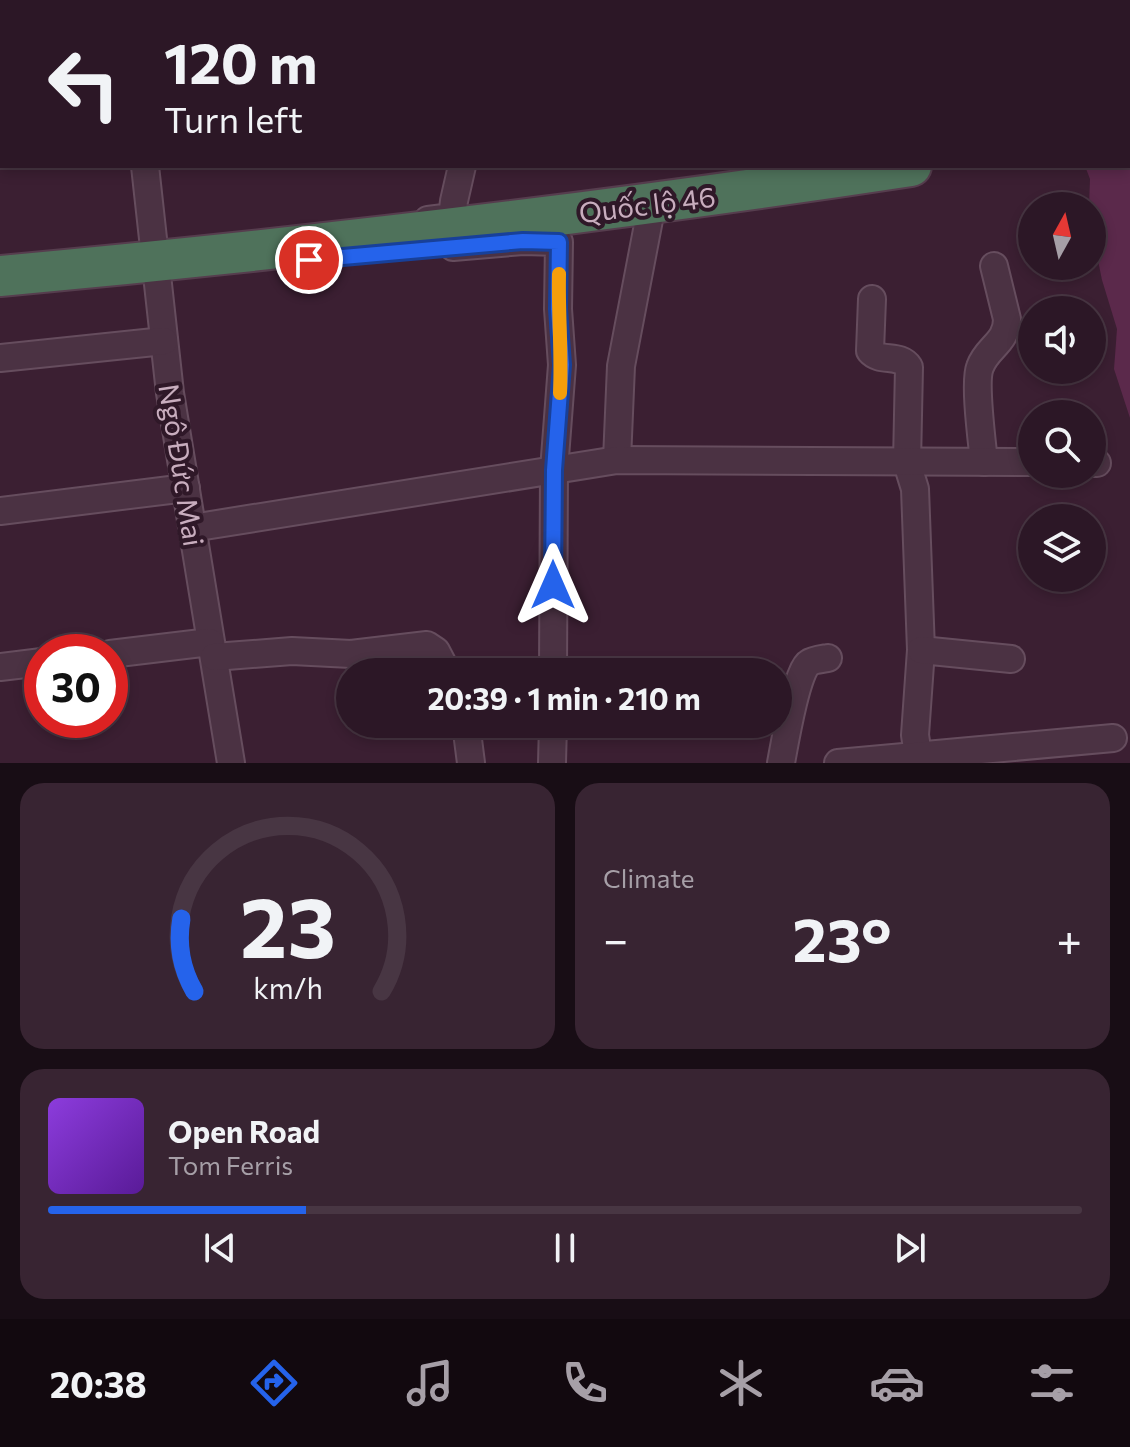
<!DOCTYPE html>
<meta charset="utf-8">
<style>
:root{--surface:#2c1726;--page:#382432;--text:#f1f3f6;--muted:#a69fa7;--line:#483643;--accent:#2563eb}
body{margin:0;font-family:Commissioner,sans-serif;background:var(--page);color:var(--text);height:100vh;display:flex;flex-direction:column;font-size:30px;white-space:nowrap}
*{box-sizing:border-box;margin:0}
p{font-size:26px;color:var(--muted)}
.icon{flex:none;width:44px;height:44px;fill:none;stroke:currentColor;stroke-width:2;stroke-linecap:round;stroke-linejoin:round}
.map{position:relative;height:763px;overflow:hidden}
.panel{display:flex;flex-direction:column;gap:20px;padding:20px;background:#180d15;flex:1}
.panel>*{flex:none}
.top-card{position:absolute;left:0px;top:0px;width:1130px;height:168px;box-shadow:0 4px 12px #0003,0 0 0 2px var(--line);background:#2c1726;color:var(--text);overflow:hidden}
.needle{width:52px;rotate:8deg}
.tools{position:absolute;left:1018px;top:192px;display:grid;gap:16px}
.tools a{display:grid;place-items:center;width:88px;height:88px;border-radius:50%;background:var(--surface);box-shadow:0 4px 12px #0003,0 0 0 2px var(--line);font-size:40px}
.speed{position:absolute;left:24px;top:634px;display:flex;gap:16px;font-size:40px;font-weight:700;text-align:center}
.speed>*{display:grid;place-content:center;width:104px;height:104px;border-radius:50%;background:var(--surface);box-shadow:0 4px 12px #0003,0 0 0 2px var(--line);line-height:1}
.speed .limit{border:12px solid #d22;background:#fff;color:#111}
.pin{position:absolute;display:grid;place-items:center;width:68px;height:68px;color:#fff;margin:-34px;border:4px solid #fff;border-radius:50%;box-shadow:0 2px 8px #0007}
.me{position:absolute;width:88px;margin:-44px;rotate:0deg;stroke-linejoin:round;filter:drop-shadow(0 0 6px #0008)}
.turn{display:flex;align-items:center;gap:28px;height:168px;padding:0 32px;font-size:36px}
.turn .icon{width:104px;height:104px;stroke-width:2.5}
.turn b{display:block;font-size:56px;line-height:68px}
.big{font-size:60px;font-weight:700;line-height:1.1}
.panel .tile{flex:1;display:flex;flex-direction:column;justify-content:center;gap:12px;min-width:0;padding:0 28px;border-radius:24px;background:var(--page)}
.panel .dial{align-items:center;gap:0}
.dial svg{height:208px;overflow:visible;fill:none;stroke:var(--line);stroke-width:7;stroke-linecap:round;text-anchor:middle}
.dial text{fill:var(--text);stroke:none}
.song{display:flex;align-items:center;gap:24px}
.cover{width:96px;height:96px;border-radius:12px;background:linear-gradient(135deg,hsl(270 70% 55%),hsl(270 70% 35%))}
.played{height:8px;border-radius:4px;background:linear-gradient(90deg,var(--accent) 25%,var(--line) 25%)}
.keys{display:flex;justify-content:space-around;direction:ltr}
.heat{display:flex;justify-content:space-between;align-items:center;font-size:44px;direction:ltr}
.panel .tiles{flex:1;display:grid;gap:20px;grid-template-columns:1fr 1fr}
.tile:last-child{grid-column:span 2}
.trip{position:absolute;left:336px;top:658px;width:456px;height:80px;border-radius:40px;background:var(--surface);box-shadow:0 4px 12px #0003,0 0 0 2px var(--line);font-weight:700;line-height:80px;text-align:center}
.menu{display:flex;height:128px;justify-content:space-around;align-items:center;background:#12090f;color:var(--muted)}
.menu .icon{width:56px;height:56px}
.menu .active{color:var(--accent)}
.menu b{font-size:36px;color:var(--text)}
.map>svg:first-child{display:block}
.water{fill:#5b294b}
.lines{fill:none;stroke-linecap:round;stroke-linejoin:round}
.canal{stroke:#5b294b;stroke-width:20}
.minor-casing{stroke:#664d5e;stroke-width:30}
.highway-casing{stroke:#563d4e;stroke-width:44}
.minor{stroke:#4b3243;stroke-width:26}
.highway{stroke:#4f725b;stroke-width:40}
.route-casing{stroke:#184099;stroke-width:20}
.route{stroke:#2563eb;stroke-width:14}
.slow{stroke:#f59e0b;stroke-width:14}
.labels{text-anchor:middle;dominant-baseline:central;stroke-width:8;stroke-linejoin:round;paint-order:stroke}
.street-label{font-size:28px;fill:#c8adbe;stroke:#2f1828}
</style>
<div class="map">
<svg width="1130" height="763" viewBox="0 0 1130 763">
<rect width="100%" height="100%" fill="#3b1f32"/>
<!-- water -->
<path class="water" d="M1128 121 1130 126V418L1114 369 1117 329 1102 280 1092 231V206H1089L1090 179 1085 166H1128Z"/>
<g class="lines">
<!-- canal -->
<path class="canal" d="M704 0 711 2"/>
<!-- minor casing -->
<g class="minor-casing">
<g id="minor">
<path d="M107 0 108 2"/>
<path d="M826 0 831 2"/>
<path d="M1027 2 1036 0"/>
<path d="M145 166 170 393 231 763"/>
<path d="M428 220 452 217 454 201 462 166"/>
<path d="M453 247 523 241 559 242 558 309 562 365 554 470 553 672"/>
<path d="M872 299 870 351C880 363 900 353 909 367L907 463 915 489 921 650 915 735 918 755"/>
<path d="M0 358 164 341"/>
<path d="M617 460 621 366 652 204"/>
<path d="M984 462C982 442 974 382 980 367 987 347 1007 343 1007 319L994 266"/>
<path d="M1092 463H1097"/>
<path d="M0 511 186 488"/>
<path d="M192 528 617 460 1032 462"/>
<path d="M921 650 1011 659"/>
<path d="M110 654 210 642"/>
<path d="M214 657 292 651 351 654 427 645 436 651 447 672"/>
<path d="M0 667 42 662"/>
<path d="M466 724 471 763"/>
<path d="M552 763 553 724"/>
<path d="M781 763C784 747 797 669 809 663 813 660 822 659 828 658"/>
<path d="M838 763 1113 738"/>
</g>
</g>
<!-- highway casing -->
<g class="highway-casing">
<g id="highway">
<path d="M1128 135H1130"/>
<path d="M0 276C305 248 609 212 911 166"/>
</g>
</g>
<!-- minor -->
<use href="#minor" class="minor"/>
<!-- highway -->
<use href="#highway" class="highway"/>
</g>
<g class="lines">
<!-- route casing -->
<g class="route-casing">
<path id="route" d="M309 260 523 241 559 242 558 309 562 365 554 470 553 585"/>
</g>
<!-- route -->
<use href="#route" class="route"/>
<!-- slow -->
<path class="slow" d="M559 274C558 314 562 353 560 393"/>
</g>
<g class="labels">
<!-- street labels -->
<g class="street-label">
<text transform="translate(647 204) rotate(-7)">Quốc lộ 46</text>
<text transform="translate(182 465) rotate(81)">Ngô Đức Mai</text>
</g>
</g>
</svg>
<div class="tools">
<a><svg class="needle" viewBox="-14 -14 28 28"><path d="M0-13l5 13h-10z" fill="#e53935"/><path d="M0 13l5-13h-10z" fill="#a69fa7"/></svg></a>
<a><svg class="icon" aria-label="sound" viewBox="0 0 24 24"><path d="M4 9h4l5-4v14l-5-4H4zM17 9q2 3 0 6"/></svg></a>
<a><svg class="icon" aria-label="search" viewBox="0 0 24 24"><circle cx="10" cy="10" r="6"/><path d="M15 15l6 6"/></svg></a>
<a><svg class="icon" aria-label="layers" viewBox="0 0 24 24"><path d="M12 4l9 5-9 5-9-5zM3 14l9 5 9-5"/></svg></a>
</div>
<div class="speed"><div class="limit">30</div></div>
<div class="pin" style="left:309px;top:260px;background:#d93025"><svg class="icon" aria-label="arrive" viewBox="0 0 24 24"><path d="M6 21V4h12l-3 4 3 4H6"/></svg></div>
<svg class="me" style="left:553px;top:585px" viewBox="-20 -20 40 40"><path d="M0-17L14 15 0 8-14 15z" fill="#2563eb" stroke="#fff" stroke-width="4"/></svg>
<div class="trip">20:39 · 1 min · 210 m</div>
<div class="top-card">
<div class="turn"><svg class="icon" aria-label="left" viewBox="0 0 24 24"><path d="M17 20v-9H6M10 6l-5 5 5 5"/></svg><div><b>120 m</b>Turn left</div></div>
</div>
</div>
<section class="panel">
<div class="tiles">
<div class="tile dial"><svg viewBox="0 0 100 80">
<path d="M14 69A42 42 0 1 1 86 69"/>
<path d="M14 69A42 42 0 0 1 9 41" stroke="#2563eb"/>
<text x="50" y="56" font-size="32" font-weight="700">23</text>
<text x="50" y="72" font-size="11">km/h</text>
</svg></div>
<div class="tile"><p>Climate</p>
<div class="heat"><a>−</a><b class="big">23°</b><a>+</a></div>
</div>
<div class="tile">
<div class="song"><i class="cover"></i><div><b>Open Road</b><p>Tom Ferris</p></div></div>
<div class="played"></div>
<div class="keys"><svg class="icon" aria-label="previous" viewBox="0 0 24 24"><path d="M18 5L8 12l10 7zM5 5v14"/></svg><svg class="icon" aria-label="pause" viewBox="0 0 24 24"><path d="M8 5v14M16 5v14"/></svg><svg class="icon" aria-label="next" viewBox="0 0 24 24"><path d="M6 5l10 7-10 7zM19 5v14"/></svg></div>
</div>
</div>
</section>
<nav class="menu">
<b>20:38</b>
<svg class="icon active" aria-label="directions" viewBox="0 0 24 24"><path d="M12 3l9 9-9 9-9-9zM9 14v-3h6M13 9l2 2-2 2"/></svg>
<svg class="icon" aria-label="music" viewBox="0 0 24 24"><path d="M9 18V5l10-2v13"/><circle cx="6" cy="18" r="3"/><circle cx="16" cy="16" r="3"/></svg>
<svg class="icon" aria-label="phone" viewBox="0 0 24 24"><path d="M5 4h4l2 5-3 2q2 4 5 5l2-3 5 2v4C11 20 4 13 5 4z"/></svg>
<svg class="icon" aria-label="climate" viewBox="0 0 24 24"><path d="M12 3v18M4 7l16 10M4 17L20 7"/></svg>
<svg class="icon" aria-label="car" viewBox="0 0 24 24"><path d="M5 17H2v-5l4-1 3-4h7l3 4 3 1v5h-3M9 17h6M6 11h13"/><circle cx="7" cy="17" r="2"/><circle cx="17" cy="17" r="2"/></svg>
<svg class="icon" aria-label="filters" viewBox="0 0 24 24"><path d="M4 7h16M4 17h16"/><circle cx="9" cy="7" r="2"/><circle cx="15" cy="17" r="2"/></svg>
</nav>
